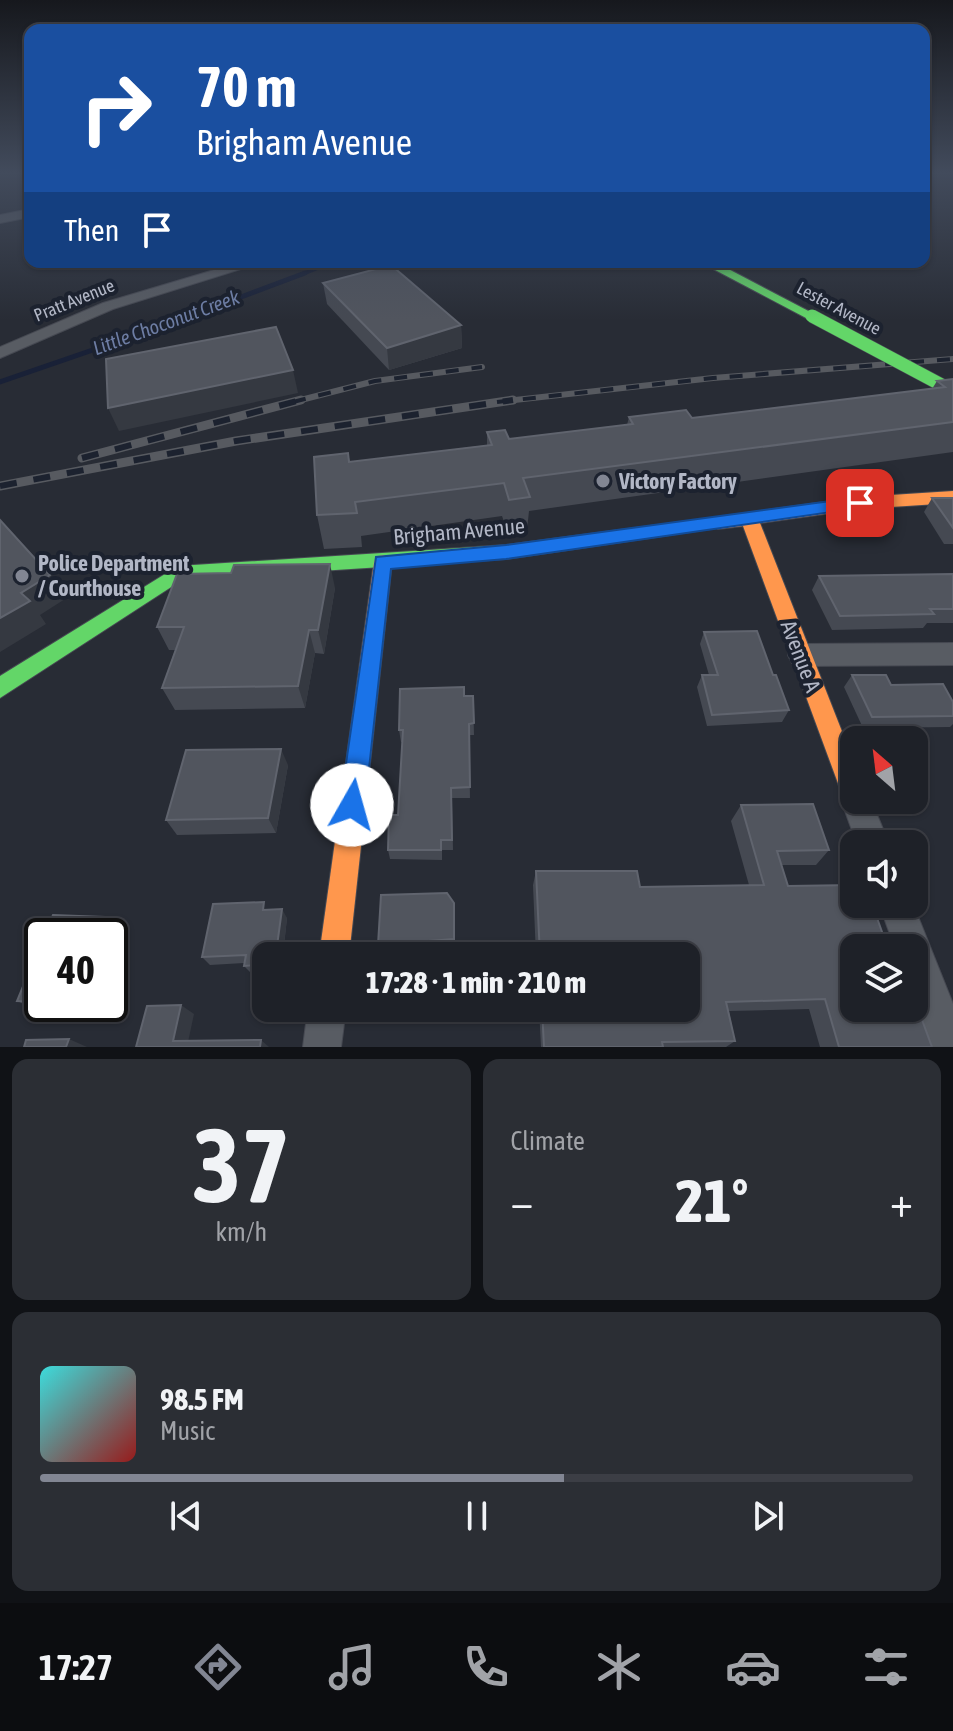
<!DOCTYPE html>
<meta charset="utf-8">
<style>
:root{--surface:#1e2128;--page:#2b2e34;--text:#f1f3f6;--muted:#a1a3a8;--line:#3c3e45;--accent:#828693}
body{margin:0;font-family:"Asap Condensed",sans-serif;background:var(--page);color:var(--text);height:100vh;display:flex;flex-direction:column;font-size:30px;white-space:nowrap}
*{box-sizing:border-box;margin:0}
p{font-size:26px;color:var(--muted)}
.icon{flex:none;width:44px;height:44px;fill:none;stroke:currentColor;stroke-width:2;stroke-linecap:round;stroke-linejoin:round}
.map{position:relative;height:1047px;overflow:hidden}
.details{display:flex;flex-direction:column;gap:12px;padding:12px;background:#101216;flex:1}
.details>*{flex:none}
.hud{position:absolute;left:24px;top:24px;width:906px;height:244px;border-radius:16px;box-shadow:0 2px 6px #0004,0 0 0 2px var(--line);background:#1a4fa0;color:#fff;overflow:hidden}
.needle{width:52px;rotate:332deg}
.controls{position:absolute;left:840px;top:726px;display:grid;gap:16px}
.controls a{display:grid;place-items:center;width:88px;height:88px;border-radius:16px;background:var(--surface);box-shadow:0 2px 6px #0004,0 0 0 2px var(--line);font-size:40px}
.speed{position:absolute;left:24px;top:918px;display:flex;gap:16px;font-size:40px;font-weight:700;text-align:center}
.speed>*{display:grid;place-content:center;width:104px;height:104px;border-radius:50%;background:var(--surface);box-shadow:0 2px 6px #0004,0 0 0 2px var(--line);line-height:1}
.speed .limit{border:4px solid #111;border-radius:12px;background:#fff;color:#111}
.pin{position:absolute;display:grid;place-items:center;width:68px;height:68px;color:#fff;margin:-34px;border-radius:16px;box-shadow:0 4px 12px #0006}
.me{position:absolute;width:88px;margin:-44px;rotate:7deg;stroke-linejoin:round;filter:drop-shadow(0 0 6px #0008)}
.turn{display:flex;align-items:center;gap:28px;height:168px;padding:0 40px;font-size:36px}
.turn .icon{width:104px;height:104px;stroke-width:2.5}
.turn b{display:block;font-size:56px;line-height:68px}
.then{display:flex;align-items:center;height:76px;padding:0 40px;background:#0003;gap:16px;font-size:30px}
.big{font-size:60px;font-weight:800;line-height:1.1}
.details .card{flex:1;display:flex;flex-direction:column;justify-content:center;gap:12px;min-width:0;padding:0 28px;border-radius:16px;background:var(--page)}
.details .dial{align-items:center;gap:0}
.dial b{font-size:104px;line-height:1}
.song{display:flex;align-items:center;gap:24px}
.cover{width:96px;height:96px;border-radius:12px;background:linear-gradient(135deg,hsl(180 70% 55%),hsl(0 70% 35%))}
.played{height:8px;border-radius:4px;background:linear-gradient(90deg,var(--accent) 60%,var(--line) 60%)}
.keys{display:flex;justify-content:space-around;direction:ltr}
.heat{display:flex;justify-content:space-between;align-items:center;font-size:44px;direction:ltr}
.details .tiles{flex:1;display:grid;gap:12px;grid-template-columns:1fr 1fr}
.card:last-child{grid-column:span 2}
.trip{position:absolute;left:252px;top:942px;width:448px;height:80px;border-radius:16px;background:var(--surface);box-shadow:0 2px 6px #0004,0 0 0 2px var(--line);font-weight:800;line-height:80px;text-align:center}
.menu{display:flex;height:128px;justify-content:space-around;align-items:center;background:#0c0d10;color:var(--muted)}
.menu .icon{width:56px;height:56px}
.menu .selected{color:var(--accent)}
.menu b{font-size:36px;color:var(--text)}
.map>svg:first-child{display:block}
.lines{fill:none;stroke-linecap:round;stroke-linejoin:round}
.stream-far1{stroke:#192137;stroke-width:4}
.stream{stroke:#192137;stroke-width:5}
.street-casing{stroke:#464952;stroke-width:2}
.fast-casing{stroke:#464952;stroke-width:2}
.slow-casing{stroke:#464952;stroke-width:2}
.street{fill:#585c63;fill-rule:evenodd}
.fast{fill:#63d668;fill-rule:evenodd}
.slow{fill:#ff974d;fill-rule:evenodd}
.rail-far1-casing{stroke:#575a60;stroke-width:6}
.rail-casing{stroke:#575a60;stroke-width:9}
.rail-far1{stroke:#1c222f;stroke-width:4;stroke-dasharray:13;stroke-linecap:butt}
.rail{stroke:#1c222f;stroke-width:6;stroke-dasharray:17;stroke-linecap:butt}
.fast-bridge-casing{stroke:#464952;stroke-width:14;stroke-linecap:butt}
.fast-bridge{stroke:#63d668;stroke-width:13}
.wall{fill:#454952}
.shaded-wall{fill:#353941}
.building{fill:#51555e;stroke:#60646e;stroke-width:2}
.route{fill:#1a73e8;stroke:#114b97;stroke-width:2}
.poi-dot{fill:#828693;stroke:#1c222f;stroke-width:3}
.labels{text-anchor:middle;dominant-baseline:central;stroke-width:8;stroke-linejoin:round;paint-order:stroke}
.far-street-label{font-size:18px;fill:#b2b7c6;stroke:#1c222f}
.far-water-label{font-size:20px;font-style:italic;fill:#6d7da4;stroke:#1c222f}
.poi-label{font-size:22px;font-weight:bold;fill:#b2b7c6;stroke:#1c222f;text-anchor:start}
.street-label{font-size:22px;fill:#b2b7c6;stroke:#1c222f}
</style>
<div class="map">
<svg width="953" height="1047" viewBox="0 0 953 1047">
<rect width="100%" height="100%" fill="#282c35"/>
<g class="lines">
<!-- stream-far1 -->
<path class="stream-far1" d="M300 275 333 262"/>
<!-- stream -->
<path class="stream" d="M0 382 180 320 305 273"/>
<!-- street casing -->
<g class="street-casing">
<g id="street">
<path d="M30 209V217L0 223V215Z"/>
<path d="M241 262H263L113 309 0 358V347L103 303Z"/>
<path d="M953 643V665L801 666 792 663 788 655 792 647 801 644Z"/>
<path d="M854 786V800H871L889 844H857L841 800 845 789Z"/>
<path d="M879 904H913L953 1004V1047H932L914 999V948H895Z"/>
<path d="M308 1008H346L341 1047H303Z"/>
</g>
</g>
<!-- fast casing -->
<g class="fast-casing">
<g id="fast">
<path d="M700 262H715L818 316 808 319Z"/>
<path d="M718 517 724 519 727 523 724 527 506 559 182 580 0 698V676L178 566 506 545Z"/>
</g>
</g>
<!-- slow casing -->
<g class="slow-casing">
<g id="slow">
<path d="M953 491V503L860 509 760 523 854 762V800H864L854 806 845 803 842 794 743 526 718 529 709 523 718 517 860 497Z"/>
<path d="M383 555 390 557 392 562 349 956H319L374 562 376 557Z"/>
</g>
</g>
<!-- street -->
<use href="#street" class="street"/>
<!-- fast -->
<use href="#fast" class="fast"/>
<!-- slow -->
<use href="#slow" class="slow"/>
<!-- rail-far1 casing -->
<g class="rail-far1-casing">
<g id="rail-far1">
<path d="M293 402 375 381 482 367"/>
<path d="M497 402 713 378 953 359"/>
</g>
</g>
<!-- rail casing -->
<g class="rail-casing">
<g id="rail">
<path d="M82 458 301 400"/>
<path d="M0 486 236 441 513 400"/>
</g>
</g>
<!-- rail-far1 -->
<use href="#rail-far1" class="rail-far1"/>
<!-- rail -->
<use href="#rail" class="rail"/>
<!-- fast-bridge casing -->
<g class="fast-bridge-casing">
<path id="fast-bridge" d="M812 316 953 391"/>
</g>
<!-- fast-bridge -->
<use href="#fast-bridge" class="fast-bridge"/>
</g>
<!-- wall -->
<g class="wall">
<path d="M822 262H857L856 263 825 265Z"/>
<path d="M323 283 461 325 462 348 389 370 327 304Z"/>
<path d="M953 379V452L529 511 527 530 508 533 502 516 361 536 362 547 324 549 317 515 348 453 350 462 487 445V432L509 439 627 425 629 417 692 418 932 389 937 381Z"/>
<path d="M932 498H953V544H944L924 512Z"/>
<path d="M953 574V623H927L923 628 832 630 812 590 819 576Z"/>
<path d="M335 588 324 654 315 653 305 708 175 710 162 688 175 650H169L157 627Z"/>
<path d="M704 632 773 675 789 710 782 722 707 726 697 687 702 675H709L700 644Z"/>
<path d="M852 675 953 702V724L950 727 863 728 844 687Z"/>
<path d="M464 696H473L474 735H469L470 798H452L453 850H442V860L390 859 388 850 398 815 402 742H401L399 730Z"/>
<path d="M288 765 276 833 177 835 166 820Z"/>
<path d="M741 805 829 850 816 865H782L788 886 886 943 932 1047H820L809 1009 729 1011 735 1041 726 1047H541L539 1008H686V956H536L533 885 536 871 640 887 749 885 731 821Z"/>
<path d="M270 910 287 918 283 954 266 956V972L251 973 244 966V963L210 965 202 957Z"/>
<path d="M454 912V947L380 953 378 945Z"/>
<path d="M42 940V1004H86L84 1010 30 1007 17 1001Z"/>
</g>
<!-- shaded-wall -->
<g class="shaded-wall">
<path d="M461 325 462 348 389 370 387 348Z"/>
<path d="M293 370 298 393 119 431 108 408Z"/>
<path d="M330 564 335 588 324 654 318 630Z"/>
<path d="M50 575 65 599 40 615 46 624 0 652V618L21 593Z"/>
<path d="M309 630 315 653 305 708 298 686Z"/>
<path d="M281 749 288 765 276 833 268 818Z"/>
<path d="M282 909 287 918 283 954 277 946Z"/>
<path d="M104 917 114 925 110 937V936H97Z"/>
<path d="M272 946 277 954V956H270Z"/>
<path d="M73 1004H86L84 1010Z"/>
<path d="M181 1005 194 1014 187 1047 173 1041Z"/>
<path d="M69 1039 87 1047H66Z"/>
<path d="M261 1040 269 1047H260Z"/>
</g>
<!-- building -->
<g class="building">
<path d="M391 265 461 325 387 348 323 283Z"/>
<path d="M276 327 293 370 108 408 106 359Z"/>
<path d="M953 379V422L523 478 530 497 509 500 504 483 355 502 357 513 317 515 314 457 348 453 349 462 492 445 487 432 505 430 509 439 633 424 629 417 686 410 692 418 945 387 937 381Z"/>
<path d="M932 498H953V528Z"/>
<path d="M0 520 50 575 21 593 30 601 0 618Z"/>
<path d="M330 564 318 630H309L298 686 162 688 184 627H157L177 574 231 573 234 565Z"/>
<path d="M953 574V609H930L934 614 840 616 819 576Z"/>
<path d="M757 631 773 675H776L789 710 712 715 702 675H718L704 632Z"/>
<path d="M852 675H886L891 685 943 684 953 702V716L872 717Z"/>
<path d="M464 687V696H473L474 723 469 724 470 787 451 788 452 840H441V850H388L389 815H398L403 730H399L400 689Z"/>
<path d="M281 749 268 818 166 820 186 750Z"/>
<path d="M813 804 829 850 777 851 788 886 854 885V904H872L886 943H893L895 948H854V1008H914V998L932 1047H839L825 999 726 1002 735 1041 662 1042 663 1047H544L542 1008H686V956H540L536 871H637L640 887 764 885 741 805Z"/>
<path d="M447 893 454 903V939L378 945 381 895Z"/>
<path d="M264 902 263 910 282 909 277 946H272L270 956H266V964L244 966 246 955 202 957 213 904Z"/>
<path d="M53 915 104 917 97 936H44Z"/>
<path d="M42 940V1002L17 1001Z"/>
<path d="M181 1005 173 1041 261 1040 260 1047H136L147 1006Z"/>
<path d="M69 1039 66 1047H24L26 1040Z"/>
</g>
<!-- sky -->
<linearGradient id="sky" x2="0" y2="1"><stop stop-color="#16181d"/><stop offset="0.54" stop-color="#424b5c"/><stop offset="1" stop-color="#424b5c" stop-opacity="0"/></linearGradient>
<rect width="953" height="320" fill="url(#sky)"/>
<!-- route -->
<path class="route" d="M860 497 868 503 866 507 506 559 391 569 365 805 361 814 352 817 343 814 340 805 376 557 506 545Z"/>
<!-- markers -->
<g class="poi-dot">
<circle cx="603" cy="481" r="8"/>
<circle cx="22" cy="576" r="8"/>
</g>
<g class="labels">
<!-- far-street labels -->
<g class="far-street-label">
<text transform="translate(74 300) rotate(-22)">Pratt Avenue</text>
<text transform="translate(839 308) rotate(28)">Lester Avenue</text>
</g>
<!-- far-water labels -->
<g class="far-water-label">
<text transform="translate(166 322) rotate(-20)">Little Choconut Creek</text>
</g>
<!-- poi labels -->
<g class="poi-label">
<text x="619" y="481">Victory Factory</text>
<text x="38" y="563">Police Department<tspan x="38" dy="25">/ Courthouse</tspan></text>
</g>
<!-- street labels -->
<g class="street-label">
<text transform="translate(459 531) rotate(-5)">Brigham Avenue</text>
<text transform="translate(801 656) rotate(69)">Avenue A</text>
</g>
</g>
</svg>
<div class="controls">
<a><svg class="needle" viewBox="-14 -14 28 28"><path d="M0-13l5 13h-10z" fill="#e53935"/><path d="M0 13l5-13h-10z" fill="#a1a3a8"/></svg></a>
<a><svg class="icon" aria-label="sound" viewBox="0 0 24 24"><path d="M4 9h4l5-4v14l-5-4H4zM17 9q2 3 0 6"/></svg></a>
<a><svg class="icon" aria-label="layers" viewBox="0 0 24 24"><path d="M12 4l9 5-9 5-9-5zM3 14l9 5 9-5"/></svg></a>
</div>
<div class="speed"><div class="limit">40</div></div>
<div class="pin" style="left:860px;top:503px;background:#d93025"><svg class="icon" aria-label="arrive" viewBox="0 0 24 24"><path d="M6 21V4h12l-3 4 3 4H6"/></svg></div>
<svg class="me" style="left:352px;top:805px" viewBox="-20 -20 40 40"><circle r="19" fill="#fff"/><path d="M0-13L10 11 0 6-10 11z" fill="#1a73e8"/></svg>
<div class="trip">17:28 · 1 min · 210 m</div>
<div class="hud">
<div class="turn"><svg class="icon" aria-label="right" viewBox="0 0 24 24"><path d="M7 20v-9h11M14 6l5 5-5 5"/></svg><div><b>70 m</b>Brigham Avenue</div></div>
<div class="then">Then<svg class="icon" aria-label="arrive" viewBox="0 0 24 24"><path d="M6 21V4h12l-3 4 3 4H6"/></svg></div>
</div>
</div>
<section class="details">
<div class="tiles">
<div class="card dial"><b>37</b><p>km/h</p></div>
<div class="card"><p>Climate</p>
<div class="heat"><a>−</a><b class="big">21°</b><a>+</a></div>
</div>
<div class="card">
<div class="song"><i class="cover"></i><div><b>98.5 FM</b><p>Music</p></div></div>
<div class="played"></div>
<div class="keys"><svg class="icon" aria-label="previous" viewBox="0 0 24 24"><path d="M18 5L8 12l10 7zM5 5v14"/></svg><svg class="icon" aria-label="pause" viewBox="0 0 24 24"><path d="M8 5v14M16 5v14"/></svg><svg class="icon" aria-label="next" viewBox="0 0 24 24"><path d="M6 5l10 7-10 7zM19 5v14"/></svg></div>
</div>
</div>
</section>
<nav class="menu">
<b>17:27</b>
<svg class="icon selected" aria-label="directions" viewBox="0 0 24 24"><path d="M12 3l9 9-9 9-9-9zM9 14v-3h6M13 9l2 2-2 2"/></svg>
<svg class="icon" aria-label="music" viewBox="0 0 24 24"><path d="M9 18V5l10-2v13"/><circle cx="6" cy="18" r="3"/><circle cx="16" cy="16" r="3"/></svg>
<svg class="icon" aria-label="phone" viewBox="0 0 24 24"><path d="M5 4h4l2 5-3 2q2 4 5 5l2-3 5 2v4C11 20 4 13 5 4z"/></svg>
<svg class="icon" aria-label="climate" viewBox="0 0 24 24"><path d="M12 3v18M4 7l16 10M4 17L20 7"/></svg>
<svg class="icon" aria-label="car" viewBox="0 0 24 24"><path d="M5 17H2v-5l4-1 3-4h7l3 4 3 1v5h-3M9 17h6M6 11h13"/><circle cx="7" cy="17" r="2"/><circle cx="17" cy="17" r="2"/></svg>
<svg class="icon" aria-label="filters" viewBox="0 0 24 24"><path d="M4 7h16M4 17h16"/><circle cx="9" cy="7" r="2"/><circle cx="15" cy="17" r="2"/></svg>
</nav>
